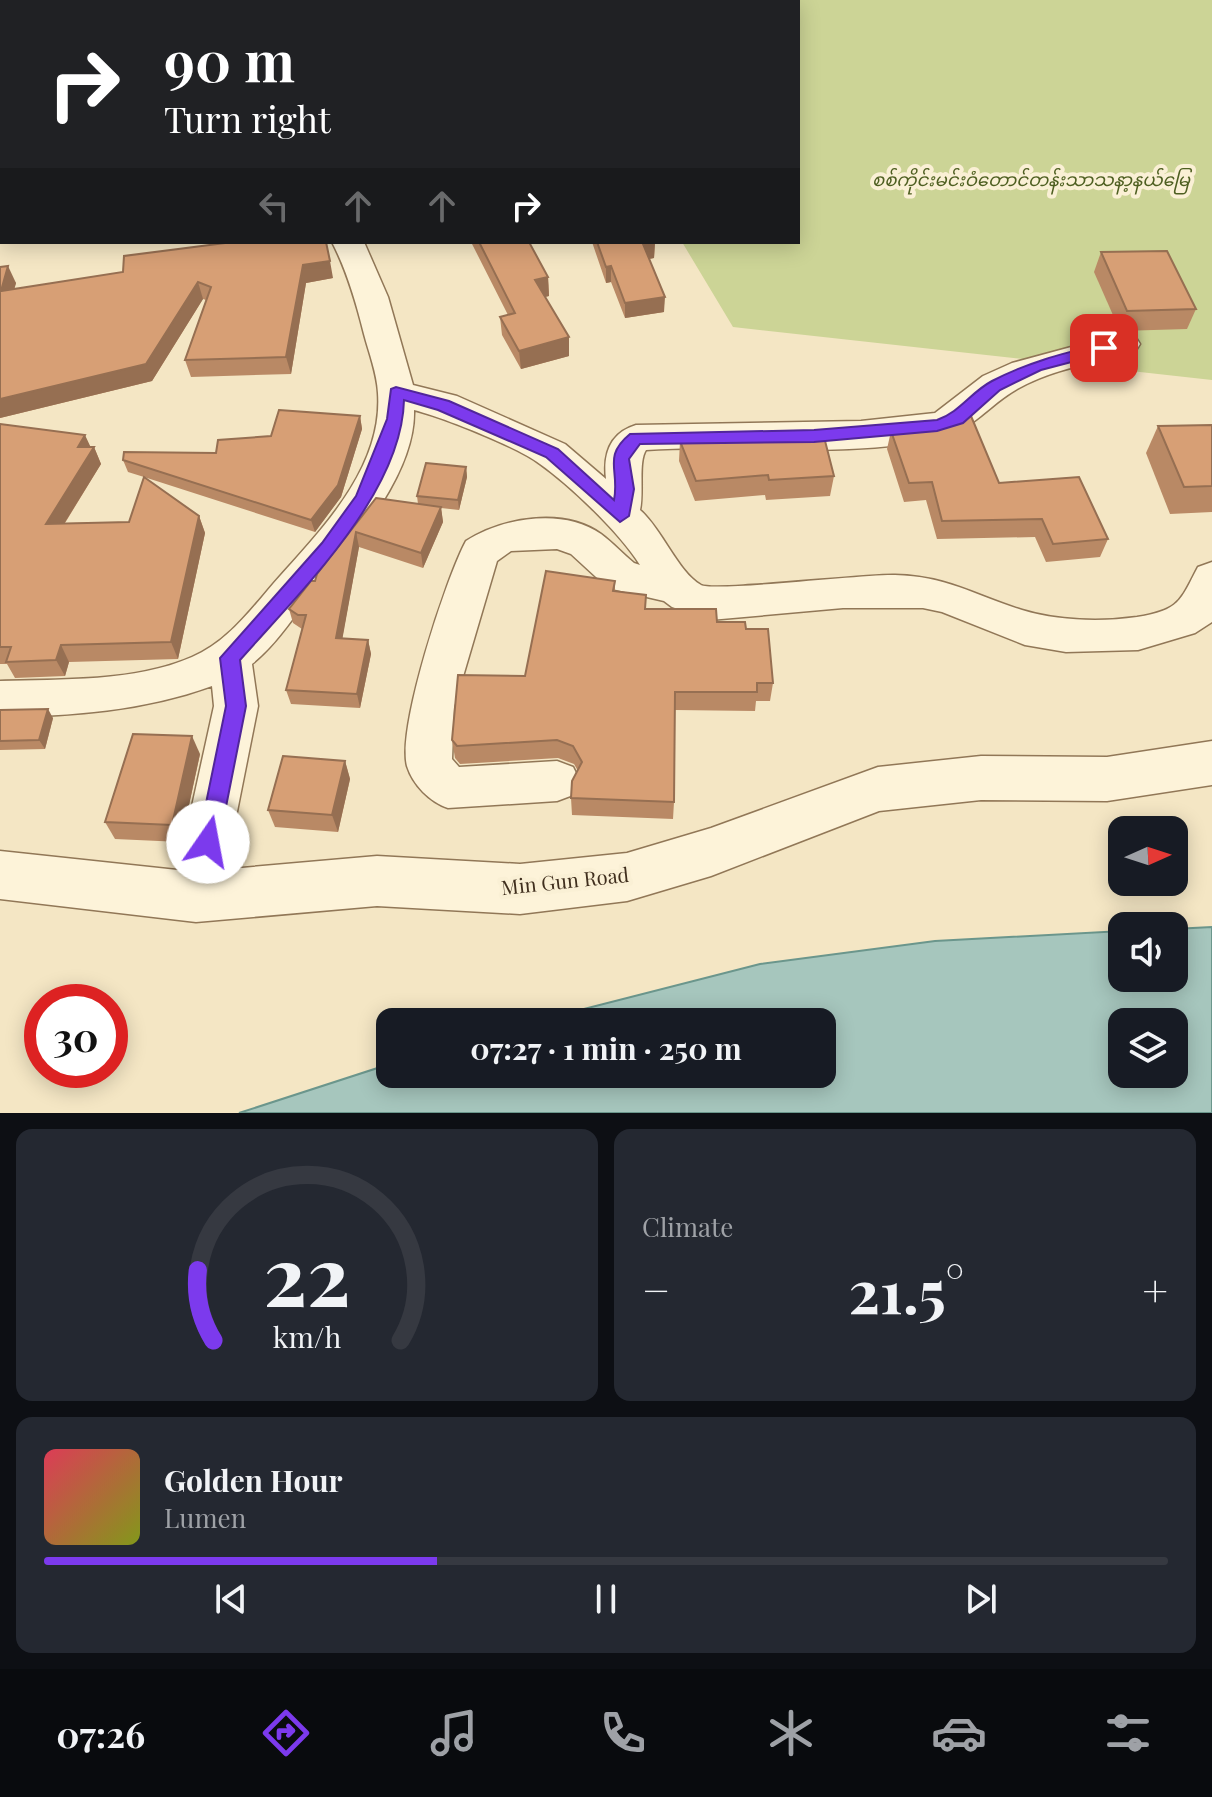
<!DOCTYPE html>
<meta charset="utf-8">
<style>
:root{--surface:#171b24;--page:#242831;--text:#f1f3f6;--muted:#9ea1a6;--line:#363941;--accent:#7c3aed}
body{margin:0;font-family:"Playfair Display","Noto Sans Myanmar",serif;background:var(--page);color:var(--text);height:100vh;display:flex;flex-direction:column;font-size:30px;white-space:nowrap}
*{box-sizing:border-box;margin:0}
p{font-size:26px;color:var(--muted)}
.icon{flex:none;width:44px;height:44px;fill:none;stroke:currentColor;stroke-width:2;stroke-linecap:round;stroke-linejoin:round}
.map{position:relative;height:1113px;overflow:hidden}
.side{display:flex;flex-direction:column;gap:16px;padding:16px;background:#0d0f14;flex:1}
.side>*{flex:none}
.guide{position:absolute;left:0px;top:0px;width:800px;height:244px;box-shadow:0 4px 20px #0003;background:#202124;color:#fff;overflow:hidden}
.needle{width:52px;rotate:87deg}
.buttons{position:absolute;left:1108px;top:816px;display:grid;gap:16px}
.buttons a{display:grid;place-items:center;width:80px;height:80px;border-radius:16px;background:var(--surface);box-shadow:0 4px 20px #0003;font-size:40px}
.speed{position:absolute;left:24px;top:984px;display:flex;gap:16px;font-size:40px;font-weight:700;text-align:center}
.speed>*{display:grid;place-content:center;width:104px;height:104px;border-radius:50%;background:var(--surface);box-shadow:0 4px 20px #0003;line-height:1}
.speed .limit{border:12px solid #d22;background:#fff;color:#111}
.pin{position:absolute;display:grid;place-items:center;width:68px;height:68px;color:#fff;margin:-34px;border-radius:16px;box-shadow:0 4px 12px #0006}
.me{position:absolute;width:88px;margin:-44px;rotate:12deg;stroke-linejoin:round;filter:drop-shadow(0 0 6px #0008)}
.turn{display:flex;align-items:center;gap:28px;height:168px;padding:0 32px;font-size:36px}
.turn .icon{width:104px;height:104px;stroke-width:2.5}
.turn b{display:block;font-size:56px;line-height:68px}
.lanes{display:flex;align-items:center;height:76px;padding:0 32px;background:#0003;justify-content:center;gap:40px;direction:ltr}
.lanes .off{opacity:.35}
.big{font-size:60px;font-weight:700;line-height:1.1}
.side .tile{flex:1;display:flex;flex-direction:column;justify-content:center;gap:12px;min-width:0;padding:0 28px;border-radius:16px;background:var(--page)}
.side .dial{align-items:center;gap:0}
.dial svg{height:208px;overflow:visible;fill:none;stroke:var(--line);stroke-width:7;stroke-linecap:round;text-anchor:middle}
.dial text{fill:var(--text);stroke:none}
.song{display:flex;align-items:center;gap:24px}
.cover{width:96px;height:96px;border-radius:12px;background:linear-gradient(135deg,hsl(350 70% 55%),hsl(70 70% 35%))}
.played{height:8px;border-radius:4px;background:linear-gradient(90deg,var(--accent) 35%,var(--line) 35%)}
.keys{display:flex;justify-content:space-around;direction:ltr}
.heat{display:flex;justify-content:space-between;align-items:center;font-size:44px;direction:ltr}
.side .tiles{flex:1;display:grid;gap:16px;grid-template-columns:1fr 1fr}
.tile:last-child{grid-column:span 2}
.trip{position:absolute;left:376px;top:1008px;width:460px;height:80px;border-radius:16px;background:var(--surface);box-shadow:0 4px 20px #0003;font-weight:700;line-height:80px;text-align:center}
.dock{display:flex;height:128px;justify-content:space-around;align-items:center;background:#090b0e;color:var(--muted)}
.dock .icon{width:56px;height:56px}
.dock .selected{color:var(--accent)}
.dock b{font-size:36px;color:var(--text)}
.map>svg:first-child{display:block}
.green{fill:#ccd496}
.water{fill:#a6c6bd;stroke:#6b968c;stroke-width:2;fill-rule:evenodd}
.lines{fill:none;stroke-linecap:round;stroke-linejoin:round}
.minor-casing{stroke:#917757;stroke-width:3}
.tertiary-casing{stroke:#917757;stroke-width:3}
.minor{fill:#fdf3d9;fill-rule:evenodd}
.tertiary{fill:#fdf3d9;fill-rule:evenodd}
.wall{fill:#b98965}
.shaded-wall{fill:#966f52}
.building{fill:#d79f75;stroke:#966f52;stroke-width:2}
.route{fill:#7c3aed;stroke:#51269a;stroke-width:2}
.labels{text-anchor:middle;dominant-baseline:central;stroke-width:8;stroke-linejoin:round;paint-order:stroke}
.far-park-label{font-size:18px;font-style:italic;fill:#4e5f21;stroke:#faf0d5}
.street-label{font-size:20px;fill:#3f2e1d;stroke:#faf0d5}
</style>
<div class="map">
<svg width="1212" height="1113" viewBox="0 0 1212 1113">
<rect width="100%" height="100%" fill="#f4e6c4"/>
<!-- green -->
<path class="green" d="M421 0H1212V380L733 327 682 242H798V2Z"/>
<!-- water -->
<path class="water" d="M1212 927V1113H239L390 1064V1074H822V1022H533L760 964 935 941 1122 931V978H1174V929ZM1122 1022H1174V1074H1122Z"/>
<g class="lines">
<!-- minor casing -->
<g class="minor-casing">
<g id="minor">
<rect x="227" y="0" width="26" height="2"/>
<path d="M332 242H364L388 297 413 385 457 396 565 444 606 479C603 454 610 433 636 425L861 421 935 413 983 376 1012 363 1123 333 1135 336 1140 344 1135 352C1096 363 1055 368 1019 388 989 404 973 431 938 438 843 460 742 443 646 450 638 462 644 493 640 510 662 529 678 572 701 585 715 592 864 574 895 575 947 576 976 596 1022 610 1058 621 1101 622 1137 617 1180 610 1180 601 1198 567L1212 562V622L1195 633 1138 650 1066 652 1025 645 942 612 923 608H843L710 620 672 607 664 601 608 588 571 554 557 549 511 551 497 561 454 707 452 759 459 767 557 761 573 767 580 781 573 795 557 801 448 808C430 802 413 785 407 766 397 728 446 578 466 541 502 518 563 507 601 534 613 543 623 554 634 563L640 565C620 533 571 486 540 464 518 447 442 417 414 410 416 478 344 555 304 604 288 625 273 647 252 664L258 706 220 897 213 913 196 920 179 913 172 897 214 706 212 686C143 711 72 716 0 717V681C61 679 135 682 192 657 231 640 253 606 281 575 326 525 383 465 378 393 377 373 369 353 364 334 356 302 347 271 332 242Z"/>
</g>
</g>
<!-- tertiary casing -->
<g class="tertiary-casing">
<path id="tertiary" d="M1212 741V785L1107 801 981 800 879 811 711 876 627 901 520 914 377 906 196 922 0 899V851L196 872 377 856 520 864 627 853 711 828 878 767 981 756 1107 757Z"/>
</g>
<!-- minor -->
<use href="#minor" class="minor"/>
<!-- tertiary -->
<use href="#tertiary" class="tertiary"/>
</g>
<!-- wall -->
<g class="wall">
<path d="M471 242H512L548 277 549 296 545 297 569 337V356L521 369 502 335 500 317 508 315Z"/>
<path d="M592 242H655L654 258 649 259 664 312 625 318 611 282 606 283Z"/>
<path d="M1101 252 1196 309 1187 329 1120 331 1094 272Z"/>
<path d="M0 267 16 283 14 289 123 272 333 278 306 283 291 374 191 377 185 360 206 300 203 299 152 381 0 418Z"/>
<path d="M360 416 362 429 341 497 315 532 144 477 199 516 205 533 178 659 69 662 65 676 15 678 7 664H0V424L94 447 101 464 65 523 129 522 144 477 128 472 123 460 216 453 271 436Z"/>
<path d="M1212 425V512L1170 514 1146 453 1158 426Z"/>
<path d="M891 431 999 483 1108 539 1100 557 1046 562 1035 537 937 539 926 500 904 502 887 449Z"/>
<path d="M680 441 834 476 830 496 766 500 765 495 695 501 679 461Z"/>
<path d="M466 467 467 477 459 510 441 508 443 522 423 568 359 547 342 639 368 640 371 654 360 708 291 704 286 690 302 629 293 623 289 609 315 581 376 498 418 504 417 496Z"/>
<path d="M615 581V591L646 609 717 622 746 629 773 683 770 701H756L755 711 675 710 674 802 673 819 572 815 571 798 578 771 574 764 558 758 460 764 455 758 452 740 525 676Z"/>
<path d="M0 710 53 718 45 749 0 750Z"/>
<path d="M200 754 181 842 115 839 105 822Z"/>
<path d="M345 761 350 779 338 832 275 827 268 810Z"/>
</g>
<!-- shaded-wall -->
<g class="shaded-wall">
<path d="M0 0H12L10 2H2V16L0 19Z"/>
<path d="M655 242 654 258 643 260V244Z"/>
<path d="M330 261 333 278 306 283 291 374 286 357 303 265Z"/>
<path d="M8 266 16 283 9 308 1 291Z"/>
<path d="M611 266V282L606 283V267Z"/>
<path d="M548 277 549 296 536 299 535 280Z"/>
<path d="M198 282 203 299 152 381 0 418V399Z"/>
<path d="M665 297 664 312 625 318V303Z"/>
<path d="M569 337V356L521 369 519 351Z"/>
<path d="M360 416 362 429 341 497 315 532 311 520Z"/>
<path d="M85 435 92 450 94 447 101 464 54 540 46 524 78 447Z"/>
<path d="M466 467 467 477 459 510 458 500Z"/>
<path d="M441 507 443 522 423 568 421 553Z"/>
<path d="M199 516 205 533 178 659 171 642Z"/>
<path d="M356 532 359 547 340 652 336 638Z"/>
<path d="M368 640 371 654 360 708 357 694Z"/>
<path d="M61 645 69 662 65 676 56 660Z"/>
<path d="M48 709 53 718 45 749 39 740Z"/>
<path d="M192 736 200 754 181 842 172 825Z"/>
<path d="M345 761 350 779 338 832 332 815Z"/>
</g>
<!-- building -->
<g class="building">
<rect x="105" y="0" width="56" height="2"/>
<path d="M272 0H316L317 2H273Z"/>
<path d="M233 242H326L330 261 303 265 286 357 185 360 211 287 198 282 146 364 0 399V267L8 266 1 291 123 272 124 256Z"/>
<path d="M479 242H512L513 243 529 242 548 277 535 280 569 337 519 351 500 317 515 313Z"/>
<path d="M597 242H655L643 244 665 297 625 303 611 266 606 267Z"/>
<path d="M1167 251 1196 309 1127 311 1101 252Z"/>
<path d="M279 410 360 416 338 485 311 520 123 460 124 452 216 453 218 440 271 436Z"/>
<path d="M971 416 999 483 1079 477 1108 539 1053 544 1042 519 942 521 932 482 909 483 891 431Z"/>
<path d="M0 424 85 435 78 447H94L46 524 129 522 144 477 199 516 171 642 61 645 56 660 6 662 11 647H0Z"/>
<path d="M1212 425V486L1184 487 1158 426Z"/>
<path d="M823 433 834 476 769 480 768 475 696 481 680 441Z"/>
<path d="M426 463 466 467 458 500 417 496Z"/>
<path d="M376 498 441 507 421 553 356 532 336 638 368 640 357 694 286 690 306 615H298L289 609 311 581H315L317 574Z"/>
<path d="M546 571 615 581 613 591 646 595 645 609H716L717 622H745L746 629H768L773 683H757V692H675L674 802 571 798 572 781 582 762 573 746 557 740 457 746 452 740 458 675 525 676Z"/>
<path d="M48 709 39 740 0 741V710Z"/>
<path d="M133 734 192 736 172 825 105 822Z"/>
<path d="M283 756 345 761 332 815 268 810Z"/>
</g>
<!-- route -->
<path class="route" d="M1104 343 1112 348 1110 352 1041 370 1000 390 963 423 937 431 814 442 640 444 629 459 634 489 629 516 620 522 546 457 438 410 404 400C402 494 299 593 240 660L246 706 219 842 216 849 208 852 201 849 198 842 226 706 220 658 322 543 356 496 387 419 391 389 396 387 449 401 558 449 614 500C620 470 602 457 630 434L814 430 937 420C960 412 971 392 992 381 1028 362 1065 353 1104 343Z"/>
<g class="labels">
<!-- far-park labels -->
<g class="far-park-label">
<text x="1031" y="179">စစ်ကိုင်းမင်းဝံတောင်တန်းသာသနာ့နယ်မြေ</text>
</g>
<!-- street labels -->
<g class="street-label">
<text transform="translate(565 880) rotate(-6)">Min Gun Road</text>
</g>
</g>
</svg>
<div class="buttons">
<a><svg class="needle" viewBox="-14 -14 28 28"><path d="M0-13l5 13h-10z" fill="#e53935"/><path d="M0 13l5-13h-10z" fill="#9ea1a6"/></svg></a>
<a><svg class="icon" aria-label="sound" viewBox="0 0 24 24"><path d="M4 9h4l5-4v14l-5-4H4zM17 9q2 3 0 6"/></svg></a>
<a><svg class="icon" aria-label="layers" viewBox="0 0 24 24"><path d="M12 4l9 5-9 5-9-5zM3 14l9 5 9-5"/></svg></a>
</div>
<div class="speed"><div class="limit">30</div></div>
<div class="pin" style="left:1104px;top:348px;background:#d93025"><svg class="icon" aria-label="arrive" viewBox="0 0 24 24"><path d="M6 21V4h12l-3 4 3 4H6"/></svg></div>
<svg class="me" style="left:208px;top:842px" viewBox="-20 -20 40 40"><circle r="19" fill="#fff"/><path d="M0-13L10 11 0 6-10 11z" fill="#7c3aed"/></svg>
<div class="trip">07:27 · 1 min · 250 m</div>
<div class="guide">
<div class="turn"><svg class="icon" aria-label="right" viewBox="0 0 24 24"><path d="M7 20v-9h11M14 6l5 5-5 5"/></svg><div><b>90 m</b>Turn right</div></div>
<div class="lanes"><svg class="icon off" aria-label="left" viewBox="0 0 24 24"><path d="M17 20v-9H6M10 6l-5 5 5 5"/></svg><svg class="icon off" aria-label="ahead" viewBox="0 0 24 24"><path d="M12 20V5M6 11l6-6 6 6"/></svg><svg class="icon off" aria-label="ahead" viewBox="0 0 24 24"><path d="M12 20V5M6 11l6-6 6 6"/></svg><svg class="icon" aria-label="right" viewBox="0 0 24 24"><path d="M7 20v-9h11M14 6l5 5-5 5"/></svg></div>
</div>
</div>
<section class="side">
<div class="tiles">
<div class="tile dial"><svg viewBox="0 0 100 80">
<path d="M14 69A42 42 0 1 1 86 69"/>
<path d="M14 69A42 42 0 0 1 8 42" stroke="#7c3aed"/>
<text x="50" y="56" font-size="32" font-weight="700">22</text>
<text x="50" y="72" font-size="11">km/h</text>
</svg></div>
<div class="tile"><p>Climate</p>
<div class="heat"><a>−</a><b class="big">21.5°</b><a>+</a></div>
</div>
<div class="tile">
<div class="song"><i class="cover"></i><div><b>Golden Hour</b><p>Lumen</p></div></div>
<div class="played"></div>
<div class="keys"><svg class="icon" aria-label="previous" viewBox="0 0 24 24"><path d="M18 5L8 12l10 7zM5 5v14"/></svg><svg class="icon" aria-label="pause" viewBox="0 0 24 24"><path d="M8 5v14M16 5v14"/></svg><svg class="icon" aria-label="next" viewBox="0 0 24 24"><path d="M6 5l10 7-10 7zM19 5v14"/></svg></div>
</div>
</div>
</section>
<nav class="dock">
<b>07:26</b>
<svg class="icon selected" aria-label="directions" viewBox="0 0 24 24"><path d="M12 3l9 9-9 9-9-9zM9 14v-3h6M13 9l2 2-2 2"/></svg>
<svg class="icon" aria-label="music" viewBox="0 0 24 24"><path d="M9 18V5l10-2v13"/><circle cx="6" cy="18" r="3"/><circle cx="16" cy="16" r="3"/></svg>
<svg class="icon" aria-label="phone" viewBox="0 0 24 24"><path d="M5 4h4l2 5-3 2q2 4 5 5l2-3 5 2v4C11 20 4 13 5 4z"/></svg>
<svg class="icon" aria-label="climate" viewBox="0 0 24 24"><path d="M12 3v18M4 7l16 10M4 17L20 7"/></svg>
<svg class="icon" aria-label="car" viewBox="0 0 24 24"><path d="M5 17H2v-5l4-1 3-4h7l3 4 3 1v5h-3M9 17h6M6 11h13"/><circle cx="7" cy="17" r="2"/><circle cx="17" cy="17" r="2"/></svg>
<svg class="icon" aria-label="filters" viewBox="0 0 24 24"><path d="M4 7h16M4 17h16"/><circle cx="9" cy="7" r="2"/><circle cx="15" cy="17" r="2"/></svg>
</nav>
